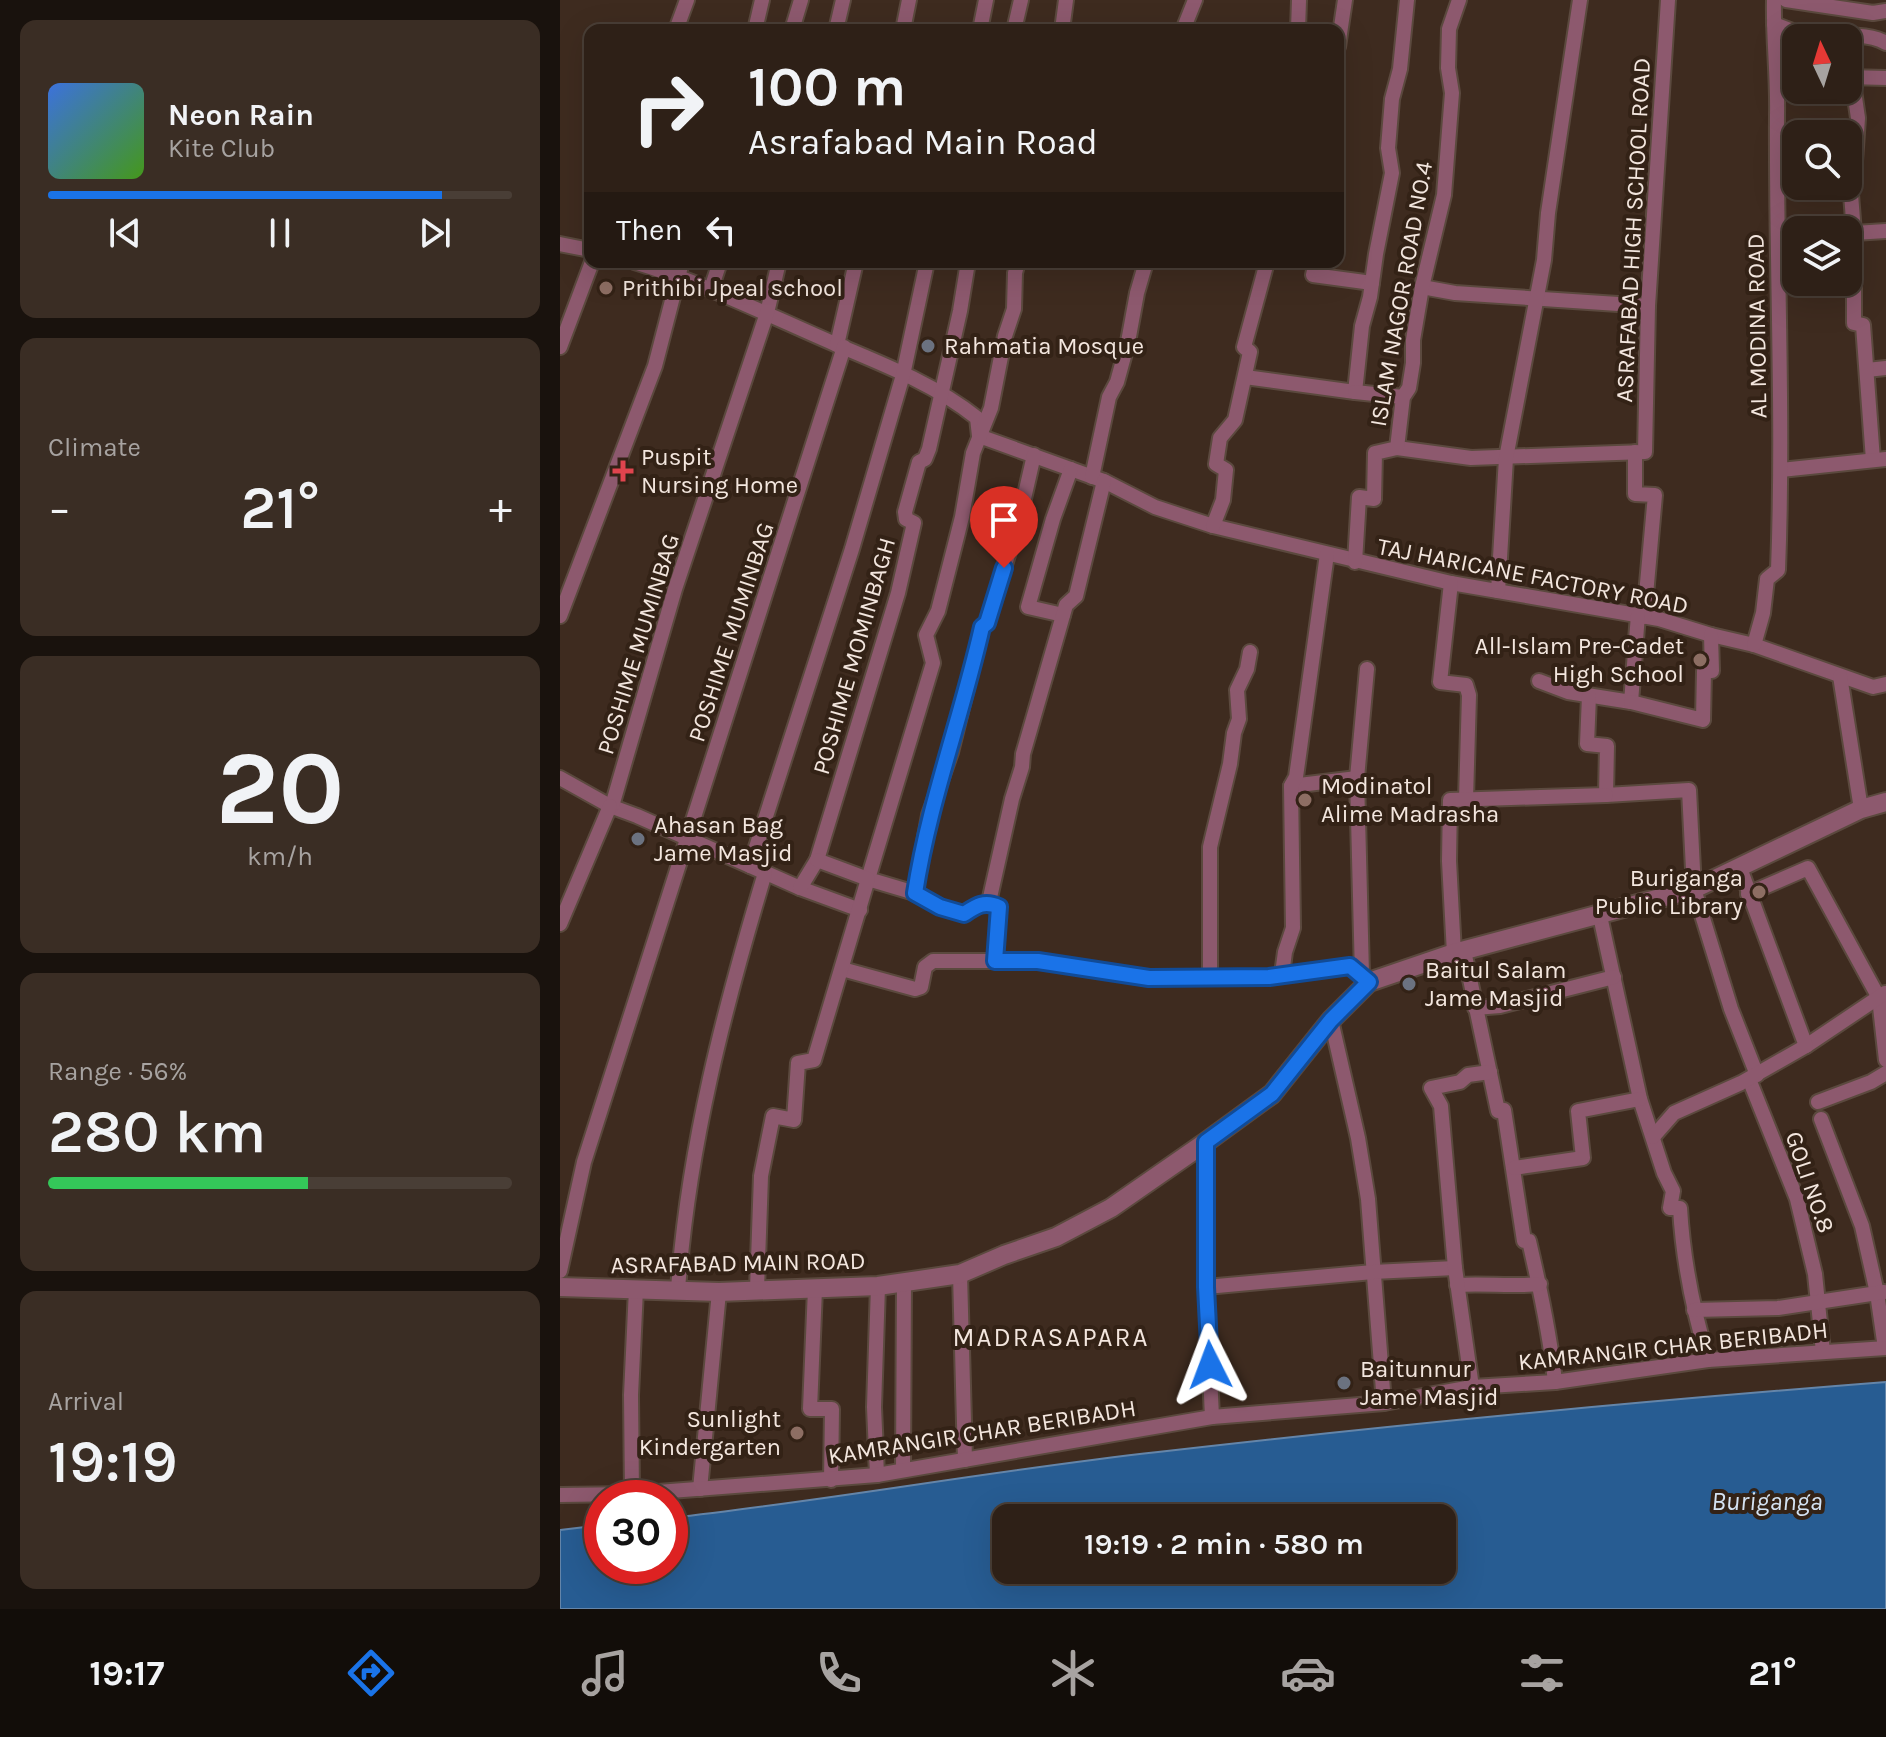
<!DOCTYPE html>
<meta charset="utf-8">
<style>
:root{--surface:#2e2017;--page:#3a2d24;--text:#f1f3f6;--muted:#a7a3a1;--line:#493e36;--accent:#1a73e8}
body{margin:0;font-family:Karla,sans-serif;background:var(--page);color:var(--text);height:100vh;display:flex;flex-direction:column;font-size:30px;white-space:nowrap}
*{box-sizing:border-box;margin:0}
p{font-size:26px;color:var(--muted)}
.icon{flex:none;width:44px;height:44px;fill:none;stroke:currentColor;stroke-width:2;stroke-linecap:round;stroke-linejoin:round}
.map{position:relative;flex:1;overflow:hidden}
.drawer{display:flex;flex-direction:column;gap:20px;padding:20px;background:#19120d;width:560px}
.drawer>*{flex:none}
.banner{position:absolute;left:24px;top:24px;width:760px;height:244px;border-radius:16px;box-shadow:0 8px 32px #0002,0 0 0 2px var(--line);background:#2e2017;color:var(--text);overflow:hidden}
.needle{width:52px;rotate:356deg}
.buttons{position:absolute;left:1222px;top:24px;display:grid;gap:16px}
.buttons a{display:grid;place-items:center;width:80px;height:80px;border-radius:16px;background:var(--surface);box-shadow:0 8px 32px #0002,0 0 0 2px var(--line);font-size:40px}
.speed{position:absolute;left:24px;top:1480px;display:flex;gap:16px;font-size:40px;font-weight:700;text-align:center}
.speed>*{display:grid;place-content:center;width:104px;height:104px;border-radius:50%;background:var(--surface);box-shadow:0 8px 32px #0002,0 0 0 2px var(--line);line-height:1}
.speed .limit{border:12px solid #d22;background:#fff;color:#111}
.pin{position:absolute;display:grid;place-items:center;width:68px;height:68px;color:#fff;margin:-82px -34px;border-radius:50% 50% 50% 0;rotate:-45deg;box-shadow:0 0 8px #0007}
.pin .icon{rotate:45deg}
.me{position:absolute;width:88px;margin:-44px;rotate:357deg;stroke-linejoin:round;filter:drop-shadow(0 0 6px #0008)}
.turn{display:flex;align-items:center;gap:28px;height:168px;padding:0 32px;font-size:36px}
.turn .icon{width:104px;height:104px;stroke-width:2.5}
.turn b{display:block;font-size:56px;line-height:68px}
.then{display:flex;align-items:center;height:76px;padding:0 32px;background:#0003;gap:16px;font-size:30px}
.big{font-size:60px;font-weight:600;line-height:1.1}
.drawer .tile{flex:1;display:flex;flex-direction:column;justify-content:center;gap:12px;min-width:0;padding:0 28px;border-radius:16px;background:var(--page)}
.drawer .dial{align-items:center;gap:0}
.dial b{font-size:104px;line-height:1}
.song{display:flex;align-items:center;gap:24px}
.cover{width:96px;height:96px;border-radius:12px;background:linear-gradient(135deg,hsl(220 70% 55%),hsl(100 70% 35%))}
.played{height:8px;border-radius:4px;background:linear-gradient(90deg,var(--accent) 85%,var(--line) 85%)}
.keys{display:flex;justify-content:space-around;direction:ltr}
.heat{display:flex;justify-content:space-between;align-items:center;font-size:44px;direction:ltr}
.charge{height:12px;border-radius:6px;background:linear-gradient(90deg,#34c759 56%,var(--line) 0)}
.trip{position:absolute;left:432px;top:1504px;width:464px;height:80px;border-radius:16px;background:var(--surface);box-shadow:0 8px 32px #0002,0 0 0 2px var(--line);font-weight:600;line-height:80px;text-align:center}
.tab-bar{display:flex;height:128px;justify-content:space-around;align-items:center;background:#120d09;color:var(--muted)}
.tab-bar .icon{width:56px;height:56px}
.tab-bar .active{color:var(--accent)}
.tab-bar b{font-size:36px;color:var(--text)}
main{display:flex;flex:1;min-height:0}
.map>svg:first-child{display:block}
.water{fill:#275c92;stroke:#6485a9;stroke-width:2;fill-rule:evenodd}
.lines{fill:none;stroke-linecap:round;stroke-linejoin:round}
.minor-casing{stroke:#5b493e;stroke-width:18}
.tertiary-casing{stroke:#5b493e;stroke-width:22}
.minor{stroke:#8d596e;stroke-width:14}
.tertiary{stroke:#8d596e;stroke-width:18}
.route-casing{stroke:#114b97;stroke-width:20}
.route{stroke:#1a73e8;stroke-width:14}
.education-dot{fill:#8d6e63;stroke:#332216;stroke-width:3}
.worship-dot{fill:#6b7280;stroke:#332216;stroke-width:3}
.health-dot{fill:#e0444e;stroke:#332216;stroke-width:3}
.labels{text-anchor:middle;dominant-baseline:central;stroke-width:8;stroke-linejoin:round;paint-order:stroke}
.street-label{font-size:24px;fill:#f3e6de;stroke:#332216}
.poi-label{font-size:24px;fill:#f3e6de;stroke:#332216;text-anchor:start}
.neighbourhood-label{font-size:26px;letter-spacing:2px;fill:#f3e6de;stroke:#332216}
.water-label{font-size:26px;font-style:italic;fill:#d4e2f2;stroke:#332216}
</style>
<main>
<section class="drawer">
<div class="tile">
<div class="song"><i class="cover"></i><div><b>Neon Rain</b><p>Kite Club</p></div></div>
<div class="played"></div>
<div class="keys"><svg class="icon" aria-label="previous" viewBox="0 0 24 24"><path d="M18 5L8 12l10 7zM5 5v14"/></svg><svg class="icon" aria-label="pause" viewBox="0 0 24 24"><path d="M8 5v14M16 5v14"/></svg><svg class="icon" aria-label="next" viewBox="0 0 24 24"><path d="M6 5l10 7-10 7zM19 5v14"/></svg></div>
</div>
<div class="tile"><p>Climate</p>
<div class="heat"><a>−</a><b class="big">21°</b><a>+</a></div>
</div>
<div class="tile dial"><b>20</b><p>km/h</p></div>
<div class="tile"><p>Range · 56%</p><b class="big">280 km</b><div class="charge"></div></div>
<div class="tile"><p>Arrival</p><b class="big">19:19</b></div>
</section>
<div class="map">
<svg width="1326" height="1609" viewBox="0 0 1326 1609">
<rect width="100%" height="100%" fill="#3e2b1f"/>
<!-- water -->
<path class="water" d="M1326 1382V1609H0V1530L42 1525V1566H110V1518C273 1500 435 1470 598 1452 840 1424 1083 1401 1326 1382ZM446 1518H882V1570H446Z"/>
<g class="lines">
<!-- minor casing -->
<g class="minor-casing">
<g id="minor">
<path d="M1226 0 1313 13 1326 11"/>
<path d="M1214 24 1251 38"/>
<path d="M116 30 127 0"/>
<path d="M195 30 202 0"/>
<path d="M232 30 241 0"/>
<path d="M276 30 283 0"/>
<path d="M343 30 349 0"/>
<path d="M420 30 426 0"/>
<path d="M454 30 461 0"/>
<path d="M502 30 506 0"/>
<path d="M623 30 635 0"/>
<path d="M738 30 739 0"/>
<path d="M1253 38C1275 37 1306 31 1326 43"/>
<path d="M778 47 785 0"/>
<path d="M1217 72 1236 73"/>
<path d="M1288 77 1326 78"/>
<path d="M1292 77 1298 118 1295 161 1290 181 1294 233"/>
<path d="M0 244 30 250"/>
<path d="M74 262C144 283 208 315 275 344 323 364 376 385 417 418L419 436 544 481 595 507 653 526 891 583 1099 619 1151 635 1194 645 1313 687 1326 684"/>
<path d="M756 262 753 275 812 283"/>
<path d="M862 287 895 293 1088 306"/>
<path d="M151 289 160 262"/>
<path d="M277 345 296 262"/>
<path d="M0 347 32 262"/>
<path d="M1307 370 1326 368"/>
<path d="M685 377 795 392 802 326 810 297 816 254 832 173 828 148 832 99 840 69 847 0"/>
<path d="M795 392 843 397"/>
<path d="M837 448 911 458 1085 452 1088 306 1108 0"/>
<path d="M1075 452V494L1095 495 1084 617"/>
<path d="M1313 460 1303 325 1294 323V233L1326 231"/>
<path d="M1221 470 1326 459"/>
<path d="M532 477 549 397 557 382 568 342 577 293 586 262"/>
<path d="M653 526 663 500 666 470 656 464 660 438 675 420 690 352 684 347 707 262"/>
<path d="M795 562 799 497 814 499 815 453 837 448 843 397 849 388 853 363V340L862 287 884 195 892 93 888 68 889 29 899 0"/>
<path d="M891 583 880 682 906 685 909 695 906 799"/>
<path d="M938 591 946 458 984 260 988 213 1020 0"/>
<path d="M503 615 468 607 493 519 511 469"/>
<path d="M0 616 95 366 122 262"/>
<path d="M1194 645 1203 613 1207 579 1218 570C1224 418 1216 267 1217 115 1218 77 1213 38 1214 0"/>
<path d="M1280 676 1301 809"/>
<path d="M979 681 1008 692 1071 702 1078 615"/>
<path d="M1029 696 1027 744 1047 746 1046 795 1129 790 1134 889 1171 1009 1197 1075"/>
<path d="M1071 702 1143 720 1144 671H1152L1151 635"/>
<path d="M0 778 50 806 77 816 240 888 300 910"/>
<path d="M731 786 797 778"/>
<path d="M52 806 115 589 207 313 219 262"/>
<path d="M190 866 292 549 343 375 367 262"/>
<path d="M240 888 257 860 338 593 354 523 346 519 345 512 359 462 365 459 369 449 400 311 408 262"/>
<path d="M355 893 369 815 391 752 422 627 427 623 460 516 474 455"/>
<path d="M1188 894 1248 868 1319 998 1326 1060"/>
<path d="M429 902 452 799 462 767 463 754 506 605 516 596 544 481"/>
<path d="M1040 916 1080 1099 1104 1173 1113 1191 1110 1208H1120C1123 1260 1133 1310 1148 1360"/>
<path d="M0 924 50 806"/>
<path d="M904 951 938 1111 944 1110 964 1241H969C980 1288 990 1334 995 1382"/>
<path d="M894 953 889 861 890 800 1046 795"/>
<path d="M435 961 439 907C424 900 416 906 404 914L380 907 355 893 308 879 373 663 366 635 378 611 402 517 413 453 431 408 445 336 454 309 455 273 458 262"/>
<path d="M282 969 355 989 361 987 365 967 373 961H478L589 978 709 977 790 966 809 982"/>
<path d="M722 974 725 952 733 928 731 786 736 777 767 554"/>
<path d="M802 975 797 778 807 669"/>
<path d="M650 977V847L670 764 674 733 679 719 677 690 687 669 690 652"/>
<path d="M915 1008 940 1006 1054 977"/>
<path d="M771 1020 798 1138 808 1199 824 1403"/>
<path d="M1246 1046 1325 993"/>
<path d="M1189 1079 1237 1199 1255 1274 1263 1352"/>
<path d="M1258 1102 1311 1082 1326 1073"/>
<path d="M1261 1119 1302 1226 1317 1293 1325 1348"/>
<path d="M1093 1137 1114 1113 1181 1083 1246 1046 1180 868"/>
<path d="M646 1142V1287L652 1417"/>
<path d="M954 1168 1023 1158 1018 1111 1080 1099"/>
<path d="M0 1271 24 1162 284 347"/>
<path d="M400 1274 405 1460"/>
<path d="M897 1285C925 1283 951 1287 980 1284"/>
<path d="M646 1287 813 1272 895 1268"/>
<path d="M197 1289 201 1176 213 1116 234 1120 238 1063 254 1060 308 879 257 860"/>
<path d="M255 1289 250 1409H272L271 1480"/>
<path d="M118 1290C128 1147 164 1009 205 873"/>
<path d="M1134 1310 1218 1308 1324 1292"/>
<path d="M912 1387 895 1268 881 1106 871 1088 900 1082 908 1075 930 1072"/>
<path d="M343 1470 344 1281"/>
<path d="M317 1475 314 1407 318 1286"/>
<path d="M140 1489 159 1292"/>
<path d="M72 1494 71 1395 76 1289"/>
<path d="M0 1495 72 1494 317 1475 652 1417 824 1403 912 1387 995 1382 1148 1360 1326 1348"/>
</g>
</g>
<!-- tertiary casing -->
<g class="tertiary-casing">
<path id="tertiary" d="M0 1287 159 1292 318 1286 400 1274 444 1255 496 1237 551 1208 646 1142 712 1094 771 1020 809 982 894 953 1134 889 1301 809 1326 802"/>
</g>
<!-- minor -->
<use href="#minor" class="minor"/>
<!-- tertiary -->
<use href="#tertiary" class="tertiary"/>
</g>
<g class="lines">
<!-- route casing -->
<g class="route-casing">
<path id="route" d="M444 568 427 623 422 627C402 716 369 802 355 893L380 907 404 914C416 906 424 900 439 907L435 961H478L589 978 709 977 790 966 809 982 771 1020 712 1094 646 1142V1287L650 1365"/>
</g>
<!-- route -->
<use href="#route" class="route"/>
</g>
<!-- markers -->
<g class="education-dot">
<circle cx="46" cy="288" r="8"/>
<circle cx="1140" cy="660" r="8"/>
<circle cx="745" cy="800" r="8"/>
<circle cx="1199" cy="892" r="8"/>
<circle cx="237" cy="1433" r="8"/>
</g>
<g class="worship-dot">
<circle cx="368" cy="346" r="8"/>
<circle cx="78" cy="839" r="8"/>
<circle cx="849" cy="984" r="8"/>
<circle cx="784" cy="1383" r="8"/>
</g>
<path class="health-dot" d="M59 459h8v8h8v8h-8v8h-8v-8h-8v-8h8z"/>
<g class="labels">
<!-- street labels -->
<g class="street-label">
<text transform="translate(1073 230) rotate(-87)">ASRAFABAD HIGH SCHOOL ROAD</text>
<text transform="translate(841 294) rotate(-80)">ISLAM NAGOR ROAD NO.4</text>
<text transform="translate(1197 326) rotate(-91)">AL MODINA ROAD</text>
<text transform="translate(973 576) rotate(11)">TAJ HARICANE FACTORY ROAD</text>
<text transform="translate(171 632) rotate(-72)">POSHIME MUMINBAG</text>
<text transform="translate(78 644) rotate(-73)">POSHIME MUMINBAG</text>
<text transform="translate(294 656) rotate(-74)">POSHIME MOMINBAGH</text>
<text transform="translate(1250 1182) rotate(71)">GOLI NO.8</text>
<text transform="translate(178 1263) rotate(-1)">ASRAFABAD MAIN ROAD</text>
<text transform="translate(1113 1346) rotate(-6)">KAMRANGIR CHAR BERIBADH</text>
<text transform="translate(422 1432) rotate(-9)">KAMRANGIR CHAR BERIBADH</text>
</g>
<!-- poi labels -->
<g class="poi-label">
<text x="62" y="288">Prithibi Jpeal school</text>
<text x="384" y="346">Rahmatia Mosque</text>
<text x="81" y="457">Puspit<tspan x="81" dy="28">Nursing Home</tspan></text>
<text x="1124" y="646" text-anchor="end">All-Islam Pre-Cadet<tspan x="1124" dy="28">High School</tspan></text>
<text x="761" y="786">Modinatol<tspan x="761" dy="28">Alime Madrasha</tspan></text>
<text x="94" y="825">Ahasan Bag<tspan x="94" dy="28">Jame Masjid</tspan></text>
<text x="1183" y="878" text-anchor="end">Buriganga<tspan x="1183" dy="28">Public Library</tspan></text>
<text x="865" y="970">Baitul Salam<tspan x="865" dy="28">Jame Masjid</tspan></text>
<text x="800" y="1369">Baitunnur<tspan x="800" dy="28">Jame Masjid</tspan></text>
<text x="221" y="1419" text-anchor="end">Sunlight<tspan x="221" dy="28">Kindergarten</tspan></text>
</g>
<!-- neighbourhood labels -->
<g class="neighbourhood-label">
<text x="491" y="1337">MADRASAPARA</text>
</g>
<!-- water labels -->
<g class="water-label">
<text x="1207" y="1501">Buriganga</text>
</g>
</g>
</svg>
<div class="buttons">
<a><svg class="needle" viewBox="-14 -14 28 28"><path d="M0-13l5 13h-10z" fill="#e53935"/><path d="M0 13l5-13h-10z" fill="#a7a3a1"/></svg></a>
<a><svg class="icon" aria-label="search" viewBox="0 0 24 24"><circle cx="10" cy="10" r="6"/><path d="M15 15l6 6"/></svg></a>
<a><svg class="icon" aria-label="layers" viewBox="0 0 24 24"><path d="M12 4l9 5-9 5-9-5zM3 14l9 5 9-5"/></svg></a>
</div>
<div class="speed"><div class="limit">30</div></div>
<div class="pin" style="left:444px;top:568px;background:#d93025"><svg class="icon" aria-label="arrive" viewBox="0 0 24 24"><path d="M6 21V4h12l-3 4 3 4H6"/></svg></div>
<svg class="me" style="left:650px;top:1365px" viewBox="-20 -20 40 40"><path d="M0-17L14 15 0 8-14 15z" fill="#1a73e8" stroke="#fff" stroke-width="4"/></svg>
<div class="trip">19:19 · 2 min · 580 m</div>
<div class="banner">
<div class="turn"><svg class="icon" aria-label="right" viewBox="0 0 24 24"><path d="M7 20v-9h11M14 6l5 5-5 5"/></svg><div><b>100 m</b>Asrafabad Main Road</div></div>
<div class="then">Then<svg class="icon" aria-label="left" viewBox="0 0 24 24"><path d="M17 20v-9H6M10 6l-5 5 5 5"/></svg></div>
</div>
</div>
</main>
<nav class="tab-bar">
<b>19:17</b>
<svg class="icon active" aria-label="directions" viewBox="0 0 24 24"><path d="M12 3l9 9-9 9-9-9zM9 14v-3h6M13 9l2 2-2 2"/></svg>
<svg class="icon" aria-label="music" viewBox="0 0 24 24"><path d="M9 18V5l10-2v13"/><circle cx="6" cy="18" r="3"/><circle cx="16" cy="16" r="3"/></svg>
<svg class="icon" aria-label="phone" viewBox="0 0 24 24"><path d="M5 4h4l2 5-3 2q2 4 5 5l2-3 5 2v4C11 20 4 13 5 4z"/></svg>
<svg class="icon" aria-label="climate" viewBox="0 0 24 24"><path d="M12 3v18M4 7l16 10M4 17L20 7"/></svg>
<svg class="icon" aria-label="car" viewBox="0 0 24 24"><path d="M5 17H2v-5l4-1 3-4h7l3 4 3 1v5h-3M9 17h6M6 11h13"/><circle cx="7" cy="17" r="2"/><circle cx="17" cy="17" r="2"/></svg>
<svg class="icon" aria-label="filters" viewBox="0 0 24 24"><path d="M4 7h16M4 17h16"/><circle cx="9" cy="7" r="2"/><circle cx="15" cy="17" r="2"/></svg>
<b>21°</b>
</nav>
